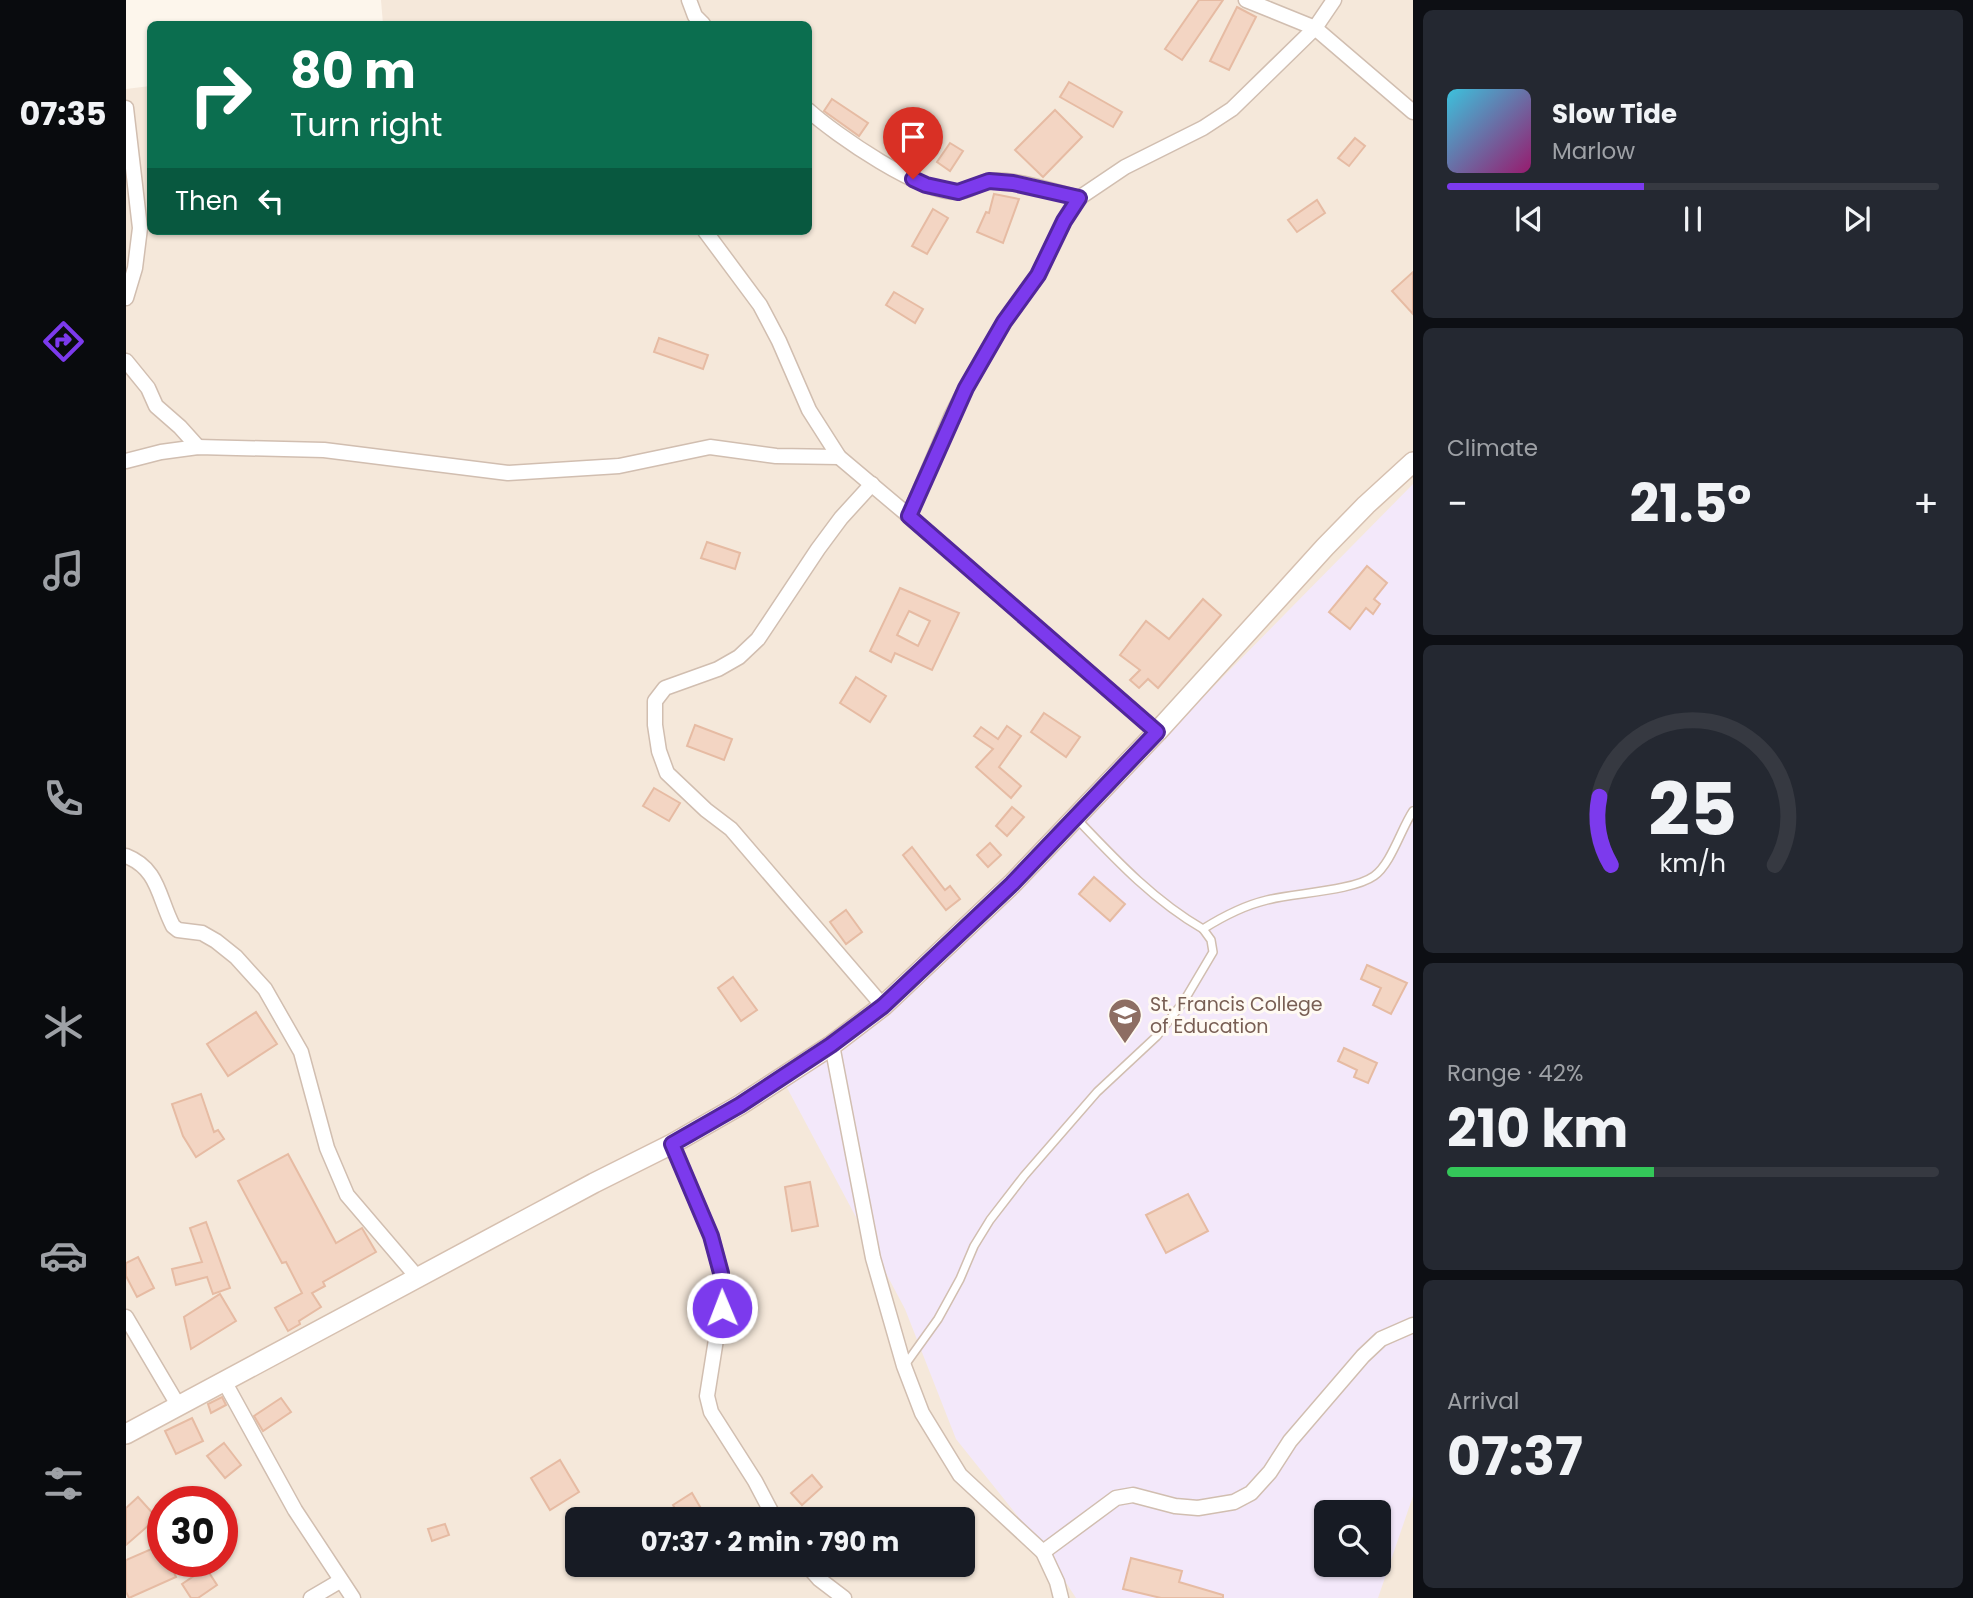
<!DOCTYPE html>
<meta charset="utf-8">
<style>
:root{--surface:#171b24;--page:#242831;--text:#f1f3f6;--muted:#9ea1a6;--line:#363941;--accent:#7c3aed}
body{margin:0;font-family:Poppins,sans-serif;background:var(--page);color:var(--text);height:100vh;display:flex;flex-direction:column;font-size:26px;white-space:nowrap}
*{box-sizing:border-box;margin:0}
p{font-size:23px;color:var(--muted)}
.icon{flex:none;width:38px;height:38px;fill:none;stroke:currentColor;stroke-width:2;stroke-linecap:round;stroke-linejoin:round}
.map{position:relative;flex:1;overflow:hidden}
.panel{display:flex;flex-direction:column;gap:10px;padding:10px;background:#0d0f14;width:560px}
.panel>*{flex:none}
.hud{position:absolute;left:21px;top:21px;width:665px;height:214px;border-radius:10px;box-shadow:0 2px 5px #0004;background:#0b6e4f;color:#fff;overflow:hidden}
.buttons{position:absolute;left:1188px;top:1500px;display:grid;gap:14px}
.buttons a{display:grid;place-items:center;width:77px;height:77px;border-radius:10px;background:var(--surface);box-shadow:0 2px 5px #0004;font-size:35px}
.speed{position:absolute;left:21px;top:1486px;display:flex;gap:14px;font-size:35px;font-weight:700;text-align:center}
.speed>*{display:grid;place-content:center;width:91px;height:91px;border-radius:50%;background:var(--surface);box-shadow:0 2px 5px #0004;line-height:1}
.speed .limit{border:10px solid #d22;background:#fff;color:#111}
.pin{position:absolute;display:grid;place-items:center;width:60px;height:60px;color:#fff;margin:-72px -30px;border-radius:50% 50% 50% 0;rotate:-45deg;box-shadow:0 0 7px #0007}
.pin .icon{rotate:45deg}
.me{position:absolute;width:77px;margin:-38px;rotate:359deg;stroke-linejoin:round;filter:drop-shadow(0 0 5px #0008)}
.turn{display:flex;align-items:center;gap:24px;height:147px;padding:0 28px;font-size:32px}
.turn .icon{width:91px;height:91px;stroke-width:2.5}
.turn b{display:block;font-size:49px;line-height:60px}
.then{display:flex;align-items:center;height:66px;padding:0 28px;background:#0003;gap:14px;font-size:26px}
.big{font-size:52px;font-weight:700;line-height:1.1}
.panel .widget{flex:1;display:flex;flex-direction:column;justify-content:center;gap:10px;min-width:0;padding:0 24px;border-radius:10px;background:var(--page)}
.panel .dial{align-items:center;gap:0}
.dial svg{height:182px;overflow:visible;fill:none;stroke:var(--line);stroke-width:7;stroke-linecap:round;text-anchor:middle}
.dial text{fill:var(--text);stroke:none}
.song{display:flex;align-items:center;gap:21px}
.cover{width:84px;height:84px;border-radius:10px;background:linear-gradient(135deg,hsl(190 70% 55%),hsl(320 70% 35%))}
.played{height:7px;border-radius:4px;background:linear-gradient(90deg,var(--accent) 40%,var(--line) 40%)}
.keys{display:flex;justify-content:space-around;direction:ltr}
.heat{display:flex;justify-content:space-between;align-items:center;font-size:38px;direction:ltr}
.charge{height:10px;border-radius:5px;background:linear-gradient(90deg,#34c759 42%,var(--line) 0)}
.trip{position:absolute;left:439px;top:1507px;width:410px;height:70px;border-radius:10px;background:var(--surface);box-shadow:0 2px 5px #0004;font-weight:700;line-height:70px;text-align:center}
main{display:flex;flex:1;min-height:0}
.dock{display:flex;flex-direction:column;width:126px;justify-content:space-around;align-items:center;background:#090b0e;color:var(--muted)}
.dock .icon{width:49px;height:49px}
.dock .active{color:var(--accent)}
.dock b{font-size:32px;color:var(--text)}
.map>svg:first-child{display:block}
.residential{fill:#f5e8da;fill-rule:evenodd}
.education{fill:#f3e8fa;fill-rule:evenodd}
.building{fill:#f3d5c3;stroke:#e6bba3;stroke-width:2;fill-rule:evenodd}
.lines{fill:none;stroke-linecap:round;stroke-linejoin:round}
.lane-casing{stroke:#d1beb0;stroke-width:10}
.street-casing{stroke:#d1beb0;stroke-width:17}
.secondary-casing{stroke:#d6c0b0;stroke-width:22}
.lane{stroke:#fff;stroke-width:7}
.street{stroke:#fff;stroke-width:14}
.secondary{stroke:#fff;stroke-width:19}
.route-casing{stroke:#51269a;stroke-width:18}
.route{stroke:#7c3aed;stroke-width:12}
.labels{text-anchor:middle;dominant-baseline:central;stroke-width:6;stroke-linejoin:round;paint-order:stroke}
.education-label{font-size:19px;fill:#785e54;stroke:#fffaf3;text-anchor:start}
</style>
<main>
<nav class="dock">
<b>07:35</b>
<svg class="icon active" aria-label="directions" viewBox="0 0 24 24"><path d="M12 3l9 9-9 9-9-9zM9 14v-3h6M13 9l2 2-2 2"/></svg>
<svg class="icon" aria-label="music" viewBox="0 0 24 24"><path d="M9 18V5l10-2v13"/><circle cx="6" cy="18" r="3"/><circle cx="16" cy="16" r="3"/></svg>
<svg class="icon" aria-label="phone" viewBox="0 0 24 24"><path d="M5 4h4l2 5-3 2q2 4 5 5l2-3 5 2v4C11 20 4 13 5 4z"/></svg>
<svg class="icon" aria-label="climate" viewBox="0 0 24 24"><path d="M12 3v18M4 7l16 10M4 17L20 7"/></svg>
<svg class="icon" aria-label="car" viewBox="0 0 24 24"><path d="M5 17H2v-5l4-1 3-4h7l3 4 3 1v5h-3M9 17h6M6 11h13"/><circle cx="7" cy="17" r="2"/><circle cx="17" cy="17" r="2"/></svg>
<svg class="icon" aria-label="filters" viewBox="0 0 24 24"><path d="M4 7h16M4 17h16"/><circle cx="9" cy="7" r="2"/><circle cx="15" cy="17" r="2"/></svg>
</nav>
<div class="map">
<svg width="1287" height="1598" viewBox="0 0 1287 1598">
<rect width="100%" height="100%" fill="#fdf6ec"/>
<!-- residential -->
<path class="residential" d="M255 0H1287V1598H0V89L24 86V231H682V24H257ZM37 1502H96V1561H37ZM1200 1512H1253V1564H1200ZM452 1519H836V1564H452Z"/>
<!-- education -->
<path class="education" d="M1287 484V1496L1252 1598H950L918 1549 830 1439 779 1309 659 1084 1030 745ZM1200 1512H1253V1564H1200Z"/>
<!-- building -->
<g class="building">
<path d="M1073 0H1097L1056 60 1039 49Z"/>
<path d="M1111 7 1130 17 1103 70 1084 61Z"/>
<path d="M943 82 996 112 987 127 934 97Z"/>
<path d="M706 99 742 123 733 136 698 111Z"/>
<path d="M929 110 956 137 917 177 889 150Z"/>
<path d="M1229 138 1239 146 1223 166 1212 158Z"/>
<path d="M824 143 837 151 824 171 811 162Z"/>
<path d="M868 194 893 199 877 243 851 232 860 212 863 213Z"/>
<path d="M1191 200 1199 213 1171 232 1162 220Z"/>
<path d="M807 209 822 218 801 254 786 246Z"/>
<path d="M1287 272V314L1266 291Z"/>
<path d="M768 292 797 309 789 323 760 305Z"/>
<path d="M533 338 582 355 577 369 528 352Z"/>
<path d="M581 542 614 553 609 569 575 558Z"/>
<path d="M1241 566 1261 583 1248 599 1254 604 1247 614 1240 608 1224 629 1203 612Z"/>
<path d="M774 588 833 613 806 670 769 653 765 662 744 651ZM783 611 804 621 792 646 771 635Z"/>
<path d="M1077 599 1095 615 1032 688 1022 679 1013 688 1004 680 1014 670 994 655 1020 621 1043 639Z"/>
<path d="M730 677 760 696 744 722 714 703Z"/>
<path d="M918 713 954 737 940 757 905 732Z"/>
<path d="M569 725 606 739 598 760 561 746Z"/>
<path d="M881 726 895 736 873 767 895 786 885 798 850 767 867 749 848 736 855 727 872 739Z"/>
<path d="M528 788 554 803 543 821 517 806Z"/>
<path d="M886 807 898 817 881 836 870 826Z"/>
<path d="M864 843 875 855 862 867 851 855Z"/>
<path d="M786 847 819 890 824 886 834 899 820 910 777 855Z"/>
<path d="M968 877 999 904 984 921 953 894Z"/>
<path d="M720 910 736 932 720 944 704 922Z"/>
<path d="M1241 965 1281 983 1265 1014 1247 1005 1255 988 1235 979Z"/>
<path d="M607 977 631 1010 615 1021 592 988Z"/>
<path d="M130 1012 151 1044 102 1076 81 1044Z"/>
<path d="M1218 1048 1251 1063 1242 1083 1228 1077 1231 1070 1212 1061Z"/>
<path d="M75 1094 88 1132 92 1130 98 1139 70 1157 57 1136 46 1104Z"/>
<path d="M162 1154 210 1243 236 1228 250 1252 197 1282 199 1286 186 1293 195 1307 173 1321 174 1324 162 1331 149 1308 176 1293 160 1262 156 1263 112 1181Z"/>
<path d="M684 1182 692 1226 666 1231 659 1187Z"/>
<path d="M1062 1194 1082 1231 1040 1253 1020 1215Z"/>
<path d="M80 1222 104 1288 87 1294 81 1277 50 1285 46 1269 76 1262 64 1228Z"/>
<path d="M12 1257 28 1288 11 1297 0 1276V1263Z"/>
<path d="M94 1294 110 1321 65 1349 58 1317Z"/>
<path d="M96 1397 100 1405 85 1413 82 1404Z"/>
<path d="M155 1398 165 1412 137 1431 128 1416Z"/>
<path d="M66 1418 77 1441 50 1454 39 1431Z"/>
<path d="M98 1443 115 1465 99 1478 81 1456Z"/>
<path d="M434 1460 453 1492 424 1510 405 1478Z"/>
<path d="M686 1475 696 1487 676 1505 665 1493Z"/>
<path d="M566 1493 577 1512 566 1519H555L547 1505Z"/>
<path d="M12 1497 31 1518 0 1545V1508Z"/>
<path d="M319 1524 323 1535 306 1541 302 1529Z"/>
<path d="M37 1544V1561H43L50 1577 3 1598 0 1592V1560Z"/>
<path d="M1005 1558 1056 1571 1053 1582 1097 1595V1598H1035L997 1589Z"/>
<path d="M80 1568 91 1585 72 1598H65L56 1584Z"/>
</g>
<g class="lines">
<!-- lane casing -->
<g class="lane-casing">
<g id="lane">
<path d="M950 818C989 859 1027 900 1077 929 1096 917 1120 905 1141 900 1168 893 1227 891 1248 876 1265 864 1275 829 1287 811"/>
<path d="M779 1365 812 1319 834 1279 848 1246 864 1220 898 1176 971 1092 1031 1036 1058 1001 1087 952 1085 940 1077 929"/>
</g>
</g>
<!-- street casing -->
<g class="street-casing">
<g id="street">
<path d="M563 0 569 16 577 24"/>
<path d="M1120 0 1189 28 1287 112"/>
<path d="M0 108 14 228 9 268 0 298"/>
<path d="M682 110C710 135 796 195 833 192 843 191 853 183 863 181 889 178 928 192 953 198L999 167 1077 128 1106 109 1189 28 1208 0"/>
<path d="M953 198 938 221 912 275 878 322 840 388 825 417 783 516 1031 732"/>
<path d="M579 231 634 305 653 341 683 410 713 457 783 516"/>
<path d="M0 361 22 388 30 406 54 427 72 447"/>
<path d="M0 461 35 452 72 447 198 450 382 473 493 466 584 447 650 456 713 457"/>
<path d="M746 484 715 518 692 549 632 639 613 657 592 669 539 688 529 701V725L533 751 541 773 580 810 605 829 757 1006"/>
<path d="M0 856C33 869 32 897 47 926L52 930 76 933 90 941 110 957 139 989 175 1052 201 1148 221 1195 292 1278"/>
<path d="M706 1045 747 1258 778 1366 796 1413 834 1475 917 1552 931 1582 935 1598"/>
<path d="M546 1144 585 1236 595 1273V1308L581 1396 585 1412 629 1481 649 1519"/>
<path d="M0 1317 52 1405"/>
<path d="M98 1381 169 1510 227 1598"/>
<path d="M917 1552 990 1498 1007 1495 1049 1506 1072 1508 1108 1502 1125 1493 1144 1472 1164 1441 1237 1356 1255 1339 1287 1325"/>
<path d="M680 1564 693 1579 718 1598"/>
<path d="M185 1598 214 1581"/>
</g>
</g>
<!-- secondary casing -->
<g class="secondary-casing">
<path id="secondary" d="M0 1434 468 1183 546 1144 614 1105 706 1045 757 1006 886 884 1031 732 1199 547 1240 505 1287 462"/>
</g>
<!-- lane -->
<use href="#lane" class="lane"/>
<!-- street -->
<use href="#street" class="street"/>
<!-- secondary -->
<use href="#secondary" class="secondary"/>
</g>
<g class="lines">
<!-- route casing -->
<g class="route-casing">
<path id="route" d="M596 1308 595 1273 585 1236 546 1144 614 1105 705 1045 757 1006 886 884 1031 732 783 516 840 388 878 322 912 275 938 221 953 198 887 183 863 181 832 192 800 185 787 179"/>
</g>
<!-- route -->
<use href="#route" class="route"/>
</g>
<!-- icons -->
<defs>
<g id="university-pin" transform="scale(1.75)"><path d="M0 17L-7.5 6A9.5 9.5 0 1 1 7.5 6Z" fill="#8d6e63" stroke="#fffaf3"/><path d="M0-5L7-2L0 1L-7-2ZM-4 1L0 2.5L4 1V4Q0 6-4 4Z" fill="#fff"/></g>
</defs>
<g fill-rule="evenodd">
<use href="#university-pin" x="999" y="1015"/>
</g>
<g class="labels">
<!-- education labels -->
<g class="education-label">
<text x="1024" y="1004">St. Francis College<tspan x="1024" dy="22">of Education</tspan></text>
</g>
</g>
</svg>
<div class="buttons">
<a><svg class="icon" aria-label="search" viewBox="0 0 24 24"><circle cx="10" cy="10" r="6"/><path d="M15 15l6 6"/></svg></a>
</div>
<div class="speed"><div class="limit">30</div></div>
<div class="pin" style="left:787px;top:179px;background:#d93025"><svg class="icon" aria-label="arrive" viewBox="0 0 24 24"><path d="M6 21V4h12l-3 4 3 4H6"/></svg></div>
<svg class="me" style="left:596px;top:1308px" viewBox="-20 -20 40 40"><circle r="17" fill="#7c3aed" stroke="#fff" stroke-width="3"/><path d="M0-11L8 9 0 5-8 9z" fill="#fff"/></svg>
<div class="trip">07:37 · 2 min · 790 m</div>
<div class="hud">
<div class="turn"><svg class="icon" aria-label="right" viewBox="0 0 24 24"><path d="M7 20v-9h11M14 6l5 5-5 5"/></svg><div><b>80 m</b>Turn right</div></div>
<div class="then">Then<svg class="icon" aria-label="left" viewBox="0 0 24 24"><path d="M17 20v-9H6M10 6l-5 5 5 5"/></svg></div>
</div>
</div>
<section class="panel">
<div class="widget">
<div class="song"><i class="cover"></i><div><b>Slow Tide</b><p>Marlow</p></div></div>
<div class="played"></div>
<div class="keys"><svg class="icon" aria-label="previous" viewBox="0 0 24 24"><path d="M18 5L8 12l10 7zM5 5v14"/></svg><svg class="icon" aria-label="pause" viewBox="0 0 24 24"><path d="M8 5v14M16 5v14"/></svg><svg class="icon" aria-label="next" viewBox="0 0 24 24"><path d="M6 5l10 7-10 7zM19 5v14"/></svg></div>
</div>
<div class="widget"><p>Climate</p>
<div class="heat"><a>−</a><b class="big">21.5°</b><a>+</a></div>
</div>
<div class="widget dial"><svg viewBox="0 0 100 80">
<path d="M14 69A42 42 0 1 1 86 69"/>
<path d="M14 69A42 42 0 0 1 9 39" stroke="#7c3aed"/>
<text x="50" y="56" font-size="32" font-weight="700">25</text>
<text x="50" y="72" font-size="11">km/h</text>
</svg></div>
<div class="widget"><p>Range · 42%</p><b class="big">210 km</b><div class="charge"></div></div>
<div class="widget"><p>Arrival</p><b class="big">07:37</b></div>
</section>
</main>
